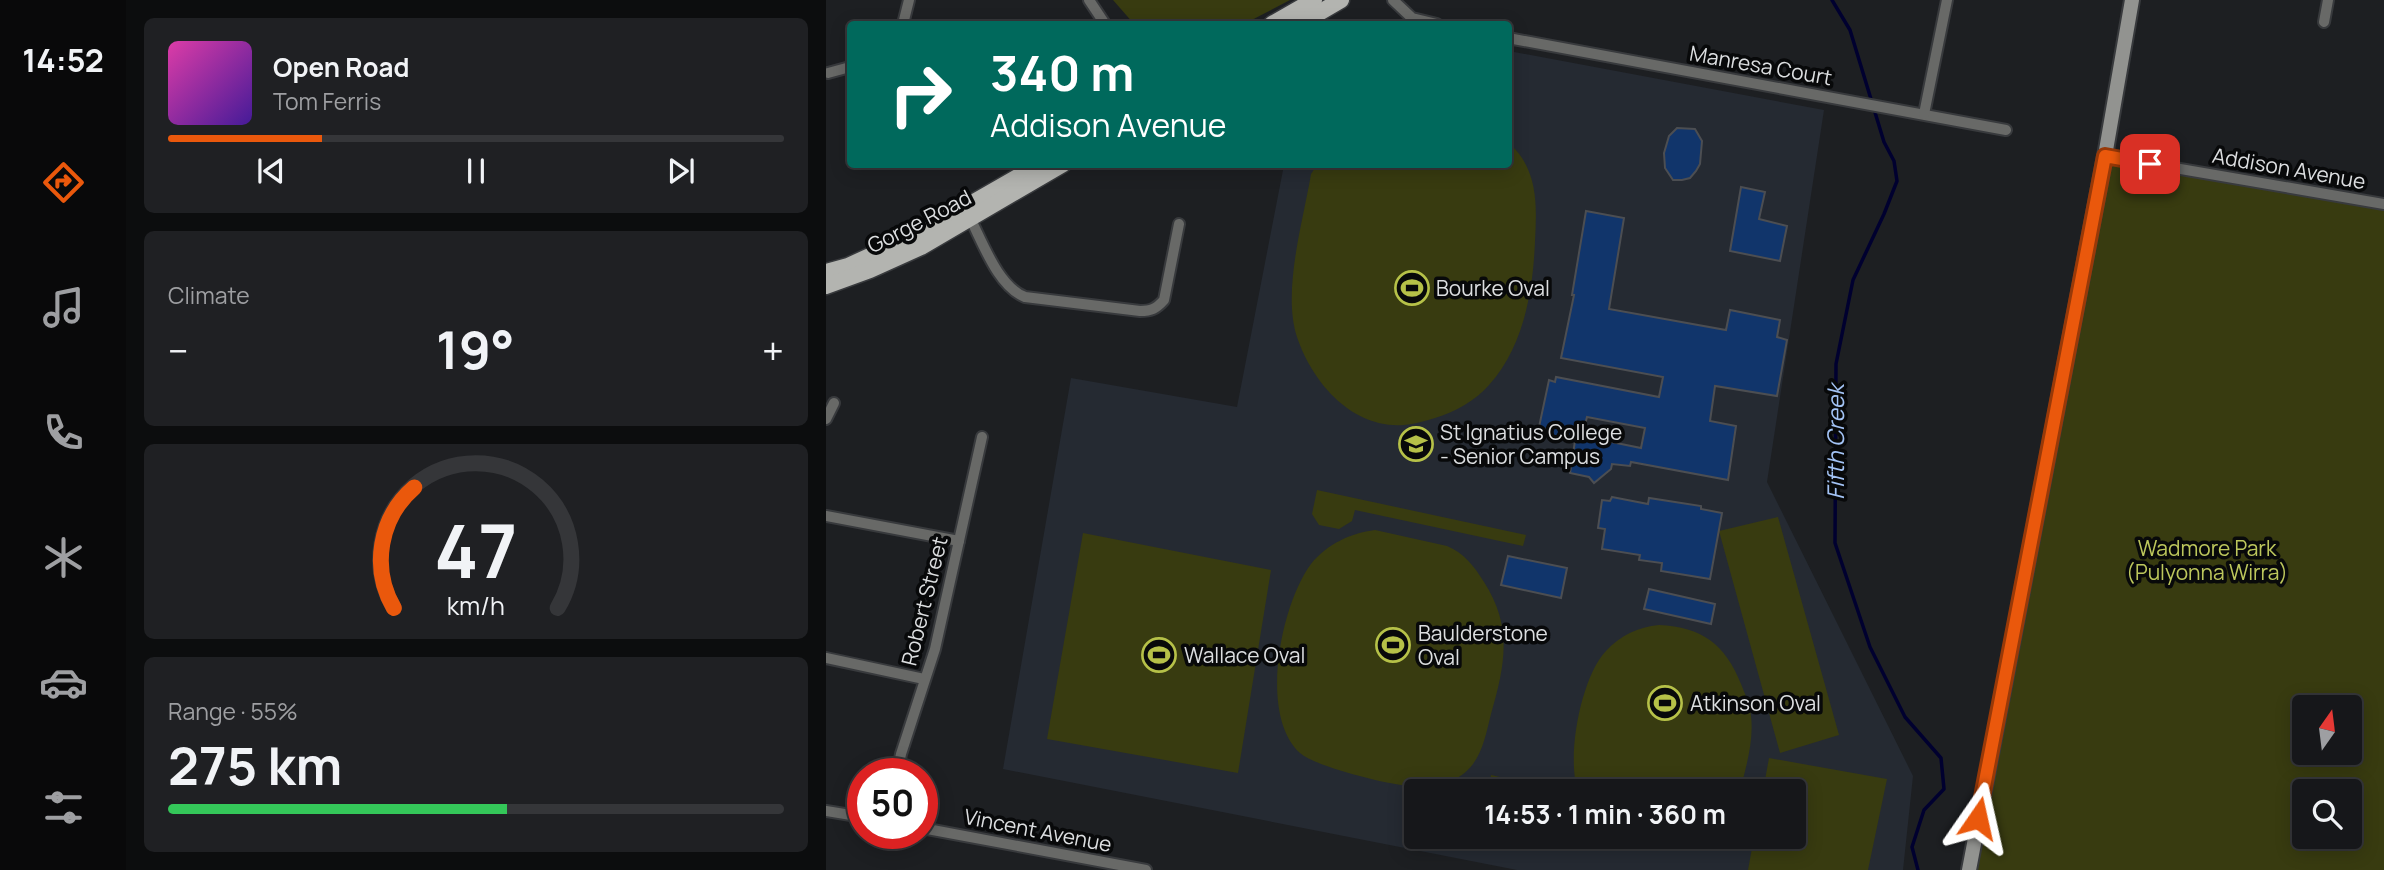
<!DOCTYPE html>
<meta charset="utf-8">
<style>
:root{--surface:#16171a;--page:#1f2023;--text:#f1f3f6;--muted:#9e9fa2;--line:#353639;--accent:#ea580c}
body{margin:0;font-family:Manrope,sans-serif;background:var(--page);color:var(--text);height:100vh;display:flex;flex-direction:column;font-size:26px;white-space:nowrap}
*{box-sizing:border-box;margin:0}
p{font-size:23px;color:var(--muted)}
.icon{flex:none;width:38px;height:38px;fill:none;stroke:currentColor;stroke-width:2;stroke-linecap:round;stroke-linejoin:round}
.map{position:relative;flex:1;overflow:hidden}
.side{display:flex;flex-direction:column;gap:18px;padding:18px;background:#0c0d0e;width:700px}
.side>*{flex:none}
.hud{position:absolute;left:21px;top:21px;width:665px;height:147px;border-radius:7px;box-shadow:0 4px 18px #0003,0 0 0 2px var(--line);background:#00695c;color:#fff;overflow:hidden}
.needle{width:46px;rotate:14deg}
.buttons{position:absolute;left:1466px;top:695px;display:grid;gap:14px}
.buttons a{display:grid;place-items:center;width:70px;height:70px;border-radius:7px;background:var(--surface);box-shadow:0 4px 18px #0003,0 0 0 2px var(--line);font-size:35px}
.speed{position:absolute;left:21px;top:758px;display:flex;gap:14px;font-size:35px;font-weight:700;text-align:center}
.speed>*{display:grid;place-content:center;width:91px;height:91px;border-radius:50%;background:var(--surface);box-shadow:0 4px 18px #0003,0 0 0 2px var(--line);line-height:1}
.speed .limit{border:10px solid #d22;background:#fff;color:#111}
.pin{position:absolute;display:grid;place-items:center;width:60px;height:60px;color:#fff;margin:-30px;border-radius:14px;box-shadow:0 4px 10px #0006}
.me{position:absolute;width:77px;margin:-38px;rotate:11deg;stroke-linejoin:round;filter:drop-shadow(0 0 5px #0008)}
.turn{display:flex;align-items:center;gap:24px;height:147px;padding:0 28px;font-size:32px}
.turn .icon{width:91px;height:91px;stroke-width:2.5}
.turn b{display:block;font-size:49px;line-height:60px}
.big{font-size:52px;font-weight:700;line-height:1.1}
.side .tile{flex:1;display:flex;flex-direction:column;justify-content:center;gap:10px;min-width:0;padding:0 24px;border-radius:10px;background:var(--page)}
.side .dial{align-items:center;gap:0}
.dial svg{height:182px;overflow:visible;fill:none;stroke:var(--line);stroke-width:7;stroke-linecap:round;text-anchor:middle}
.dial text{fill:var(--text);stroke:none}
.song{display:flex;align-items:center;gap:21px}
.cover{width:84px;height:84px;border-radius:10px;background:linear-gradient(135deg,hsl(320 70% 55%),hsl(260 70% 35%))}
.played{height:7px;border-radius:4px;background:linear-gradient(90deg,var(--accent) 25%,var(--line) 25%)}
.keys{display:flex;justify-content:space-around;direction:ltr}
.heat{display:flex;justify-content:space-between;align-items:center;font-size:38px;direction:ltr}
.charge{height:10px;border-radius:5px;background:linear-gradient(90deg,#34c759 55%,var(--line) 0)}
.trip{position:absolute;left:578px;top:779px;width:402px;height:70px;border-radius:7px;background:var(--surface);box-shadow:0 4px 18px #0003,0 0 0 2px var(--line);font-weight:700;line-height:70px;text-align:center}
main{display:flex;flex:1;min-height:0}
.tabs{display:flex;flex-direction:column;width:126px;justify-content:space-around;align-items:center;background:#09090a;color:var(--muted)}
.tabs .icon{width:49px;height:49px}
.tabs .selected{color:var(--accent)}
.tabs b{font-size:32px;color:var(--text)}
.map>svg:first-child{display:block}
.built{fill:#252a32;fill-rule:evenodd}
.green{fill:#383b10;fill-rule:evenodd}
.lines{fill:none;stroke-linecap:round;stroke-linejoin:round}
.stream{stroke:#00002f;stroke-width:3.5}
.building{fill:#11356b;stroke:#4c4e52;stroke-width:2;fill-rule:evenodd}
.minor-casing{stroke:#383a3d;stroke-width:14}
.secondary-casing{stroke:#383a3d;stroke-width:18}
.primary-casing{stroke:#383a3d;stroke-width:19}
.minor{stroke:#686967;stroke-width:10}
.secondary{stroke:#929390;stroke-width:14}
.primary{stroke:#b3b4b0;stroke-width:16}
.route-casing{stroke:#983908;stroke-width:18}
.route{stroke:#ea580c;stroke-width:12}
.labels{text-anchor:middle;dominant-baseline:central;stroke-width:7;stroke-linejoin:round;paint-order:stroke}
.street-label{font-size:21px;fill:#dcdee0;stroke:#08090a}
.poi-label{font-size:21px;fill:#dcdee0;stroke:#08090a;text-anchor:start}
.park-label{font-size:21px;fill:#bdc75c;stroke:#08090a}
.water-label{font-size:23px;font-style:italic;fill:#a3c3f5;stroke:#08090a}
</style>
<main>
<nav class="tabs">
<b>14:52</b>
<svg class="icon selected" aria-label="directions" viewBox="0 0 24 24"><path d="M12 3l9 9-9 9-9-9zM9 14v-3h6M13 9l2 2-2 2"/></svg>
<svg class="icon" aria-label="music" viewBox="0 0 24 24"><path d="M9 18V5l10-2v13"/><circle cx="6" cy="18" r="3"/><circle cx="16" cy="16" r="3"/></svg>
<svg class="icon" aria-label="phone" viewBox="0 0 24 24"><path d="M5 4h4l2 5-3 2q2 4 5 5l2-3 5 2v4C11 20 4 13 5 4z"/></svg>
<svg class="icon" aria-label="climate" viewBox="0 0 24 24"><path d="M12 3v18M4 7l16 10M4 17L20 7"/></svg>
<svg class="icon" aria-label="car" viewBox="0 0 24 24"><path d="M5 17H2v-5l4-1 3-4h7l3 4 3 1v5h-3M9 17h6M6 11h13"/><circle cx="7" cy="17" r="2"/><circle cx="17" cy="17" r="2"/></svg>
<svg class="icon" aria-label="filters" viewBox="0 0 24 24"><path d="M4 7h16M4 17h16"/><circle cx="9" cy="7" r="2"/><circle cx="15" cy="17" r="2"/></svg>
</nav>
<section class="side">
<div class="tile">
<div class="song"><i class="cover"></i><div><b>Open Road</b><p>Tom Ferris</p></div></div>
<div class="played"></div>
<div class="keys"><svg class="icon" aria-label="previous" viewBox="0 0 24 24"><path d="M18 5L8 12l10 7zM5 5v14"/></svg><svg class="icon" aria-label="pause" viewBox="0 0 24 24"><path d="M8 5v14M16 5v14"/></svg><svg class="icon" aria-label="next" viewBox="0 0 24 24"><path d="M6 5l10 7-10 7zM19 5v14"/></svg></div>
</div>
<div class="tile"><p>Climate</p>
<div class="heat"><a>−</a><b class="big">19°</b><a>+</a></div>
</div>
<div class="tile dial"><svg viewBox="0 0 100 80">
<path d="M14 69A42 42 0 1 1 86 69"/>
<path d="M14 69A42 42 0 0 1 23 16" stroke="#ea580c"/>
<text x="50" y="56" font-size="32" font-weight="700">47</text>
<text x="50" y="72" font-size="11">km/h</text>
</svg></div>
<div class="tile"><p>Range · 55%</p><b class="big">275 km</b><div class="charge"></div></div>
</section>
<div class="map">
<svg width="1558" height="870" viewBox="0 0 1558 870">
<rect width="100%" height="100%" fill="#1d1f22"/>
<!-- built -->
<path class="built" d="M683 51 998 110 941 482 1087 776 1077 870H691L177 769 245 378 411 407 458 165 682 164ZM590 791H968V836H590Z"/>
<!-- green -->
<g class="green">
<path d="M287 0H464L418 24H308Z"/>
<path d="M683 143C712 169 711 204 709 241 707 291 698 346 663 385 650 400 629 412 609 418 599 421 589 424 578 425 526 429 486 382 471 337 456 291 477 222 485 174L491 165 682 164Z"/>
<path d="M1279 156 1558 204V870H1142ZM1479 707H1524V752H1479ZM1479 791H1524V836H1479Z"/>
<path d="M491 490 700 535 697 546 529 510 526 521 513 529 493 525 486 514Z"/>
<path d="M952 517 1013 735 954 753 893 531Z"/>
<path d="M549 530 621 546C638 553 648 566 658 582 687 627 679 665 665 714 661 730 657 751 647 764 632 784 609 787 585 786 563 785 490 767 474 753 432 715 455 604 485 564 501 544 525 533 549 530Z"/>
<path d="M257 533 445 570 412 773 221 739Z"/>
<path d="M833 625C876 627 899 644 915 684 919 694 924 705 925 716 928 741 920 767 914 791H752C740 757 755 677 780 651 795 635 812 627 833 625Z"/>
<path d="M943 758 1061 779 1042 870H922L928 837 968 836V791H937Z"/>
<path d="M665 775 710 785 709 791H662Z"/>
<path d="M798 837H885C860 852 824 846 798 837Z"/>
</g>
<g class="lines">
<!-- stream -->
<path class="stream" d="M1006 0 1024 30 1058 142 1068 161 1071 181 1058 214 1027 280 1010 364 1009 543 1044 647 1079 717 1115 758 1118 789 1098 810 1086 847 1092 870"/>
</g>
<!-- building -->
<g class="building">
<path d="M851 128 869 129 876 141 874 164 870 171 864 178 856 180H847L839 168 838 153 843 136Z"/>
<path d="M915 187 939 192 933 219 961 226 954 261 904 251Z"/>
<path d="M760 211 798 218 783 309 900 330 904 310 954 320 951 337 961 340 951 396 889 386 884 421 910 426 902 480 805 462 804 466 786 464 785 469 768 483 763 477 744 473 749 441 722 435 723 430 713 427 723 380 729 382 730 377 833 397 837 377 735 358 748 295H746ZM761 417 819 428 815 448 756 436Z"/>
<path d="M786 497 822 504 823 498 875 506V509L896 513 884 579 835 571 836 563 813 560 814 555 776 549 779 529 772 528 776 500 784 501Z"/>
<path d="M682 556 741 568 735 598 675 585Z"/>
<path d="M823 589 889 604 885 624 818 609Z"/>
</g>
<g class="lines">
<!-- minor casing -->
<g class="minor-casing">
<g id="minor">
<path d="M263 0 279 24"/>
<path d="M567 0 586 18 611 24"/>
<path d="M1498 22 1502 0"/>
<path d="M77 24 83 0"/>
<path d="M682 38 1180 130"/>
<path d="M2 73 24 67"/>
<path d="M1098 114 1121 0"/>
<path d="M1279 156 1558 204"/>
<path d="M142 214C156 240 171 286 199 297L314 311C325 311 330 309 338 300L353 224"/>
<path d="M0 419 8 403"/>
<path d="M0 516 133 541"/>
<path d="M0 658 98 679"/>
<path d="M71 774 75 754 109 649 156 437"/>
<path d="M0 811 37 817"/>
<path d="M96 828 320 870"/>
</g>
</g>
<!-- secondary casing -->
<g class="secondary-casing">
<path id="secondary" d="M1143 870 1279 156 1306 0"/>
</g>
<!-- primary casing -->
<g class="primary-casing">
<g id="primary">
<path d="M446 24 488 0"/>
<path d="M474 24 515 0"/>
<path d="M0 272 22 266 94 233 214 164"/>
<path d="M0 286 44 270 95 247 237 164"/>
</g>
</g>
<!-- minor -->
<use href="#minor" class="minor"/>
<!-- secondary -->
<use href="#secondary" class="secondary"/>
<!-- primary -->
<use href="#primary" class="primary"/>
</g>
<g class="lines">
<!-- route casing -->
<g class="route-casing">
<path id="route" d="M1152 818 1279 156 1324 164"/>
</g>
<!-- route -->
<use href="#route" class="route"/>
</g>
<!-- icons -->
<defs>
<g id="stadium-ring" transform="scale(1.75)"><circle r="9.5" fill="#08090a" stroke="#b6c148" stroke-width="1.5"/><path d="M0-5a6.5 5 0 1 0 0 10a6.5 5 0 1 0 0-10ZM-3.5-1.8h7v3.6h-7Z" fill="#b6c148"/></g>
<g id="school-ring" transform="scale(1.75)"><circle r="9.5" fill="#08090a" stroke="#b6c148" stroke-width="1.5"/><path d="M0-5L7-2L0 1L-7-2ZM-4 1L0 2.5L4 1V4Q0 6-4 4Z" fill="#b6c148"/></g>
</defs>
<g fill-rule="evenodd">
<use href="#stadium-ring" x="586" y="288"/>
<use href="#school-ring" x="590" y="444"/>
<use href="#stadium-ring" x="567" y="645"/>
<use href="#stadium-ring" x="333" y="655"/>
<use href="#stadium-ring" x="839" y="703"/>
</g>
<g class="labels">
<!-- street labels -->
<g class="street-label">
<text transform="translate(935 65) rotate(10)">Manresa Court</text>
<text transform="translate(1463 168) rotate(10)">Addison Avenue</text>
<text transform="translate(93 221) rotate(-27)">Gorge Road</text>
<text transform="translate(98 601) rotate(-76)">Robert Street</text>
<text transform="translate(212 830) rotate(11)">Vincent Avenue</text>
</g>
<!-- poi labels -->
<g class="poi-label">
<text x="610" y="288">Bourke Oval</text>
<text x="614" y="432">St Ignatius College<tspan x="614" dy="24">- Senior Campus</tspan></text>
<text x="592" y="633">Baulderstone<tspan x="592" dy="24">Oval</tspan></text>
<text x="358" y="655">Wallace Oval</text>
<text x="864" y="703">Atkinson Oval</text>
</g>
<!-- park labels -->
<g class="park-label">
<text x="1381" y="548">Wadmore Park<tspan x="1381" dy="24">(Pulyonna Wirra)</tspan></text>
</g>
<!-- water labels -->
<g class="water-label">
<text transform="translate(1009 442) rotate(-90)">Fifth Creek</text>
</g>
</g>
</svg>
<div class="buttons">
<a><svg class="needle" viewBox="-14 -14 28 28"><path d="M0-13l5 13h-10z" fill="#e53935"/><path d="M0 13l5-13h-10z" fill="#9e9fa2"/></svg></a>
<a><svg class="icon" aria-label="search" viewBox="0 0 24 24"><circle cx="10" cy="10" r="6"/><path d="M15 15l6 6"/></svg></a>
</div>
<div class="speed"><div class="limit">50</div></div>
<div class="pin" style="left:1324px;top:164px;background:#d93025"><svg class="icon" aria-label="arrive" viewBox="0 0 24 24"><path d="M6 21V4h12l-3 4 3 4H6"/></svg></div>
<svg class="me" style="left:1152px;top:818px" viewBox="-20 -20 40 40"><path d="M0-17L14 15 0 8-14 15z" fill="#ea580c" stroke="#fff" stroke-width="4"/></svg>
<div class="trip">14:53 · 1 min · 360 m</div>
<div class="hud">
<div class="turn"><svg class="icon" aria-label="right" viewBox="0 0 24 24"><path d="M7 20v-9h11M14 6l5 5-5 5"/></svg><div><b>340 m</b>Addison Avenue</div></div>
</div>
</div>
</main>
